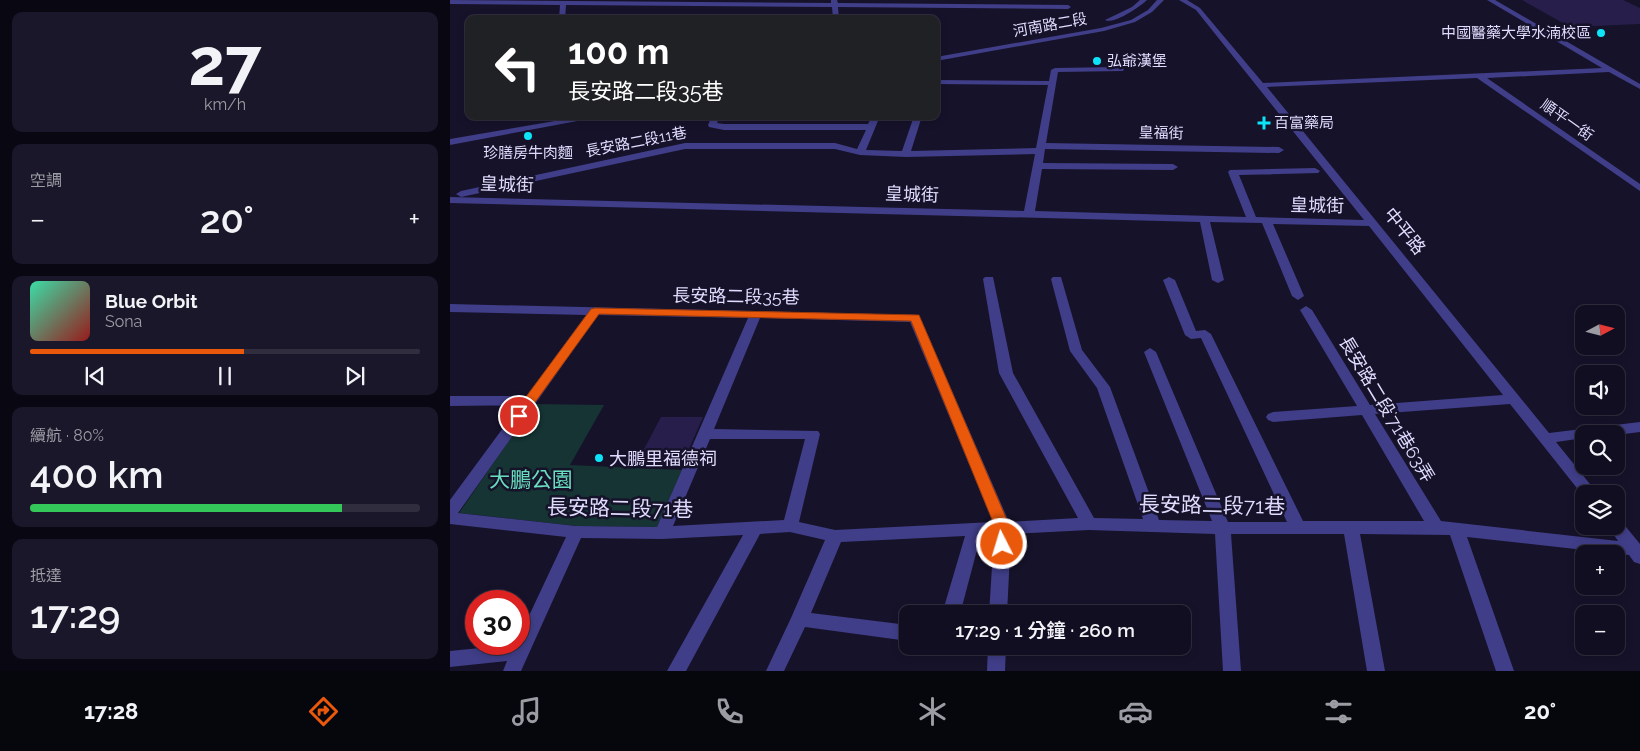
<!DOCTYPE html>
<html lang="zh-TW">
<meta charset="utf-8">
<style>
:root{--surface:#100e20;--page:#191729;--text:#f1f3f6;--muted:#9c9ca5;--line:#302e3e;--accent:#ea580c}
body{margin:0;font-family:Raleway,"Noto Sans TC",sans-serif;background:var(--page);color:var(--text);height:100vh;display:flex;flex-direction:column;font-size:19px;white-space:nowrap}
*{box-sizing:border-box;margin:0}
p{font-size:16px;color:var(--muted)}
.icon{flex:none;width:28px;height:28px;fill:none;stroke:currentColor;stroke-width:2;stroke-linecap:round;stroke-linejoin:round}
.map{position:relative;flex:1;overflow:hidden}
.sheet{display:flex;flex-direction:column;gap:12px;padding:12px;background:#090812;width:450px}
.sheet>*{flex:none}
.guide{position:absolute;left:15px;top:15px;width:475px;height:105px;border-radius:10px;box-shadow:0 2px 8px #0003,0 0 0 1px var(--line);background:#202124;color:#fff;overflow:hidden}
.needle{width:32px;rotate:83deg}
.fabs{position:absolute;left:1125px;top:305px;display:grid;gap:10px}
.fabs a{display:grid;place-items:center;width:50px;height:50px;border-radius:10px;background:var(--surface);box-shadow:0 2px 8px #0003,0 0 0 1px var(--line);font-size:25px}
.speed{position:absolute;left:15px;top:590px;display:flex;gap:10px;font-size:25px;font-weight:700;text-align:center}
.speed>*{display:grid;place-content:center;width:65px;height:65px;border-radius:50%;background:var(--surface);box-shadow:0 2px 8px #0003,0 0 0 1px var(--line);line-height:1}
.speed .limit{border:8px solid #d22;background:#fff;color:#111}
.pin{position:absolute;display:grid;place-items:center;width:42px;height:42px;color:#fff;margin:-21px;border:2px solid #fff;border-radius:50%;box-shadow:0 1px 5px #0007}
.me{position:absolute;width:55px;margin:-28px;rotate:355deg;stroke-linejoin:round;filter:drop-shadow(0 0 4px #0008)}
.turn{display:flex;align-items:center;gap:18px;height:105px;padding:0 20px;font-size:22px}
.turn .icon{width:65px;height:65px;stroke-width:2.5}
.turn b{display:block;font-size:35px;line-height:42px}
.big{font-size:38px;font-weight:600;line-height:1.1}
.sheet .tile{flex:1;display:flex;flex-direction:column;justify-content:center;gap:8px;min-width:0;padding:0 18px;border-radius:10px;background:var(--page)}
.sheet .dial{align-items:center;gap:0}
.dial b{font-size:65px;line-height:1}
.song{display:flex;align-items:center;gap:15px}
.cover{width:60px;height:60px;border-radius:8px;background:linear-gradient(135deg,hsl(160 70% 55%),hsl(0 70% 35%))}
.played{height:5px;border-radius:2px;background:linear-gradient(90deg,var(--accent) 55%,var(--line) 55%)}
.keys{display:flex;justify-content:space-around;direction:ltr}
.heat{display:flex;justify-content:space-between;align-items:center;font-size:28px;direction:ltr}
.charge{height:8px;border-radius:4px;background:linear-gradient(90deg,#34c759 80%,var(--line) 0)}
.trip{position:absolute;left:449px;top:605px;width:292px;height:50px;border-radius:10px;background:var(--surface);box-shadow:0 2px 8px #0003,0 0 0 1px var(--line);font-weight:600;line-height:50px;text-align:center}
.tabs{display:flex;height:80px;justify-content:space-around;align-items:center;background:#06060d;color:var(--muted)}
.tabs .icon{width:35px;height:35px}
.tabs .current{color:var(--accent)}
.tabs b{font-size:22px;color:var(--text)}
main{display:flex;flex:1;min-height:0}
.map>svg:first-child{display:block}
.green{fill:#153433}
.building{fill:#271e4b}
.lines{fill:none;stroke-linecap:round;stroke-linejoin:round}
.minor{fill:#403e88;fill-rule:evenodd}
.tertiary{fill:#403e88;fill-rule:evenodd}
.route{fill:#ea580c;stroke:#983908}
.poi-dot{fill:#0de4f9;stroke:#16122a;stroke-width:2}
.labels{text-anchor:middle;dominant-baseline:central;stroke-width:5;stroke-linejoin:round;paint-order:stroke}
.far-street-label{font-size:15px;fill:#dfdcfe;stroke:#16122a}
.far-poi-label{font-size:15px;fill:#dfdcfe;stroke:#16122a;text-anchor:start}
.street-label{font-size:18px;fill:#dfdcfe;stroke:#16122a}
.poi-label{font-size:18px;fill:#dfdcfe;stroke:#16122a;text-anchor:start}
.near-park-label{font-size:21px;fill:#68debf;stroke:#16122a}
.near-street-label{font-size:21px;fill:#dfdcfe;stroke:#16122a}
</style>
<main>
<section class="sheet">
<div class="tile dial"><b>27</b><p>km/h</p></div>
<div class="tile"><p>空調</p>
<div class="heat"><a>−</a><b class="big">20°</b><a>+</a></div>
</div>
<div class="tile">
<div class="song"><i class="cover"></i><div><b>Blue Orbit</b><p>Sona</p></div></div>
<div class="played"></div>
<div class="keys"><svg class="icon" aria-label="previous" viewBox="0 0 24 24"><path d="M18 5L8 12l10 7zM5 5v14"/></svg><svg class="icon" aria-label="pause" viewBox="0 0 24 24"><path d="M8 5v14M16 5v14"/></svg><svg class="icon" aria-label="next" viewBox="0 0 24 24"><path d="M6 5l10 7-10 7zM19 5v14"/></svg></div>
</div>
<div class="tile"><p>續航 · 80%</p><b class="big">400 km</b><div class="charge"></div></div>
<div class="tile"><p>抵達</p><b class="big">17:29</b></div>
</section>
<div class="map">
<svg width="1190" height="671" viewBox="0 0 1190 671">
<rect width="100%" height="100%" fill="#16122a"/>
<!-- green -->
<path class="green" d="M84 404 154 405 120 465 232 470 207 527 127 526 9 513Z"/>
<!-- building -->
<g class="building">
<path d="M1072 0H1173L1190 8V24L1120 27Z"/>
<path d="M211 417H253L231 467 185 466Z"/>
</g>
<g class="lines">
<!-- minor -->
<g class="minor">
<path d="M0 0 381 3V0H387L388 3 618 5 621 7 618 9 388 7 389 19H383L382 7 116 5 115 19H109L110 5 0 4Z"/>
<path d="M729 0H737L750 8 813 83 1152 68 1037 0H1045L1190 84V89L1159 72 1037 78 1190 184V191L1027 78 817 87 1099 433 1190 422V432L1166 435 1134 434V438L1106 442 1148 494H1134V497L1060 404 925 414 991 521 1168 541 1158 526H1166V520L1172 522 1190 544V564L1184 562 1179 555 1017 537 1064 671H1046L1000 535 910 534 935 671H917L894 534H781L791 671H773L765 534 639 530 561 534 557 614H539L544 535H531L510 614H492L515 536 391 542 361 613 458 625V641L355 627 334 671H316L341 618 375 540 340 532 310 534 236 671H217L293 535 212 539 131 538 71 671H53L57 661 0 667V651L69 644V637L116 537 0 524V500L70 405 0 406V396H77L136 315 0 312V304L469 315 559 522 628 518 549 373 533 279 535 277H543L563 373 644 518 693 519 647 388 620 351 601 279 603 277H611L632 350 660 387 709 520 762 521 694 352 700 348 706 352 778 522H837L751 338 741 339 735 335 713 280 719 277 725 280 746 331 755 330 761 334 853 521H974L912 415 823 422 818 420 816 417 818 414 823 412 907 406 850 310 856 306 862 310 920 405 1053 395 919 226 823 224 854 296 848 300 842 296 812 223 760 222 774 280 768 283 762 280 750 222 0 203V197L574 211 585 154 456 157 410 155 385 149H235L11 197 6 194 11 191 235 143H385L407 149 416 130H274L259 127 258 125 262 116H270L267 123 274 124H418L422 116H430L416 150 452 151 464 116H472L461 151 586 148 598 85 486 84V80L599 81 601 70 605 68 670 67 674 69 673 71 608 72 596 143 829 147 834 150 829 153 595 149 593 163 723 164 728 167 723 170 592 169 585 211 796 217 778 172 780 170 865 168 870 171 868 173 789 175 806 217 914 220 746 10ZM148 315 298 318 207 527 126 526 8 513ZM310 318 460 322 543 522 385 530 349 522 370 434 368 431 264 429ZM260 439H355L334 520 223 526Z"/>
<path d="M538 646H556L555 671H537Z"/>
</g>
<!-- tertiary -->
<g class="tertiary">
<path d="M690 0H697C690 7 663 25 655 20L682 7Z"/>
<path d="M707 0H714L702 12 685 22 654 31 486 61V57L651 28 681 20 698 10Z"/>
<path d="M134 116H154L0 145V139Z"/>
</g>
</g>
<!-- route -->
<path class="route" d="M145 308 469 315 560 527 557 549H547L544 544 545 527 461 321 149 314 73 419H64L63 416 64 413 141 309Z"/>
<!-- markers -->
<g class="poi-dot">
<circle cx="1151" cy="33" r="5"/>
<circle cx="647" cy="61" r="5"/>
<path d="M811.5 115.5h5v5h5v5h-5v5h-5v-5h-5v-5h5z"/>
<circle cx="78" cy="136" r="5"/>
<circle cx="149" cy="458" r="5"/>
</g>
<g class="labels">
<!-- far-street labels -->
<g class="far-street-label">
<text transform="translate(600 25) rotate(-10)">河南路二段</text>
<text transform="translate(1117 120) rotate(35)">順平一街</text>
<text transform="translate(711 133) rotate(1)">皇福街</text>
<text transform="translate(186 142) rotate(-11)">長安路二段11巷</text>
</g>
<!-- far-poi labels -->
<g class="far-poi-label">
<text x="1141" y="33" text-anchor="end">中國醫藥大學水湳校區</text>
<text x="657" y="61">弘爺漢堡</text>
<text x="824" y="123">百富藥局</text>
<text x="78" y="153" text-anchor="middle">珍膳房牛肉麵</text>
</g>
<!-- street labels -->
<g class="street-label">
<text transform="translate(57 184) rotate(2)">皇城街</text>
<text transform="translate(462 194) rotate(2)">皇城街</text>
<text transform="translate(867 205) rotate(1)">皇城街</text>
<text transform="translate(955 231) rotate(51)">中平路</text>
<text transform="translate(286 296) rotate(1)">長安路二段35巷</text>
<text transform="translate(937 409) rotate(59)">長安路二段˙71巷63弄</text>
</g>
<!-- poi labels -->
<g class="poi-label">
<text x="159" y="458">大鵬里福德祠</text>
</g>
<!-- near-park labels -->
<g class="near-park-label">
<text x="81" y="479">大鵬公園</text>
</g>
<!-- near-street labels -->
<g class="near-street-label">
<text transform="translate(762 505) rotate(1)">長安路二段71巷</text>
<text transform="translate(170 508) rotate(1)">長安路二段71巷</text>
</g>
</g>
</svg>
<div class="fabs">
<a><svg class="needle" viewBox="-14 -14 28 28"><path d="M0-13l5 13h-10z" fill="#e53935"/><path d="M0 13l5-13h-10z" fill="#9c9ca5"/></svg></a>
<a><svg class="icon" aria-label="sound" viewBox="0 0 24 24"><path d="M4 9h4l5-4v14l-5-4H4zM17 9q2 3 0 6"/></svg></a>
<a><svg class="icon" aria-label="search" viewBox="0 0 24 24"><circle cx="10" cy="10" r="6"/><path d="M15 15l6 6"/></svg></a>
<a><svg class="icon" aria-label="layers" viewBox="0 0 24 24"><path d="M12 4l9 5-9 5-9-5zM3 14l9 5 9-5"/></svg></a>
<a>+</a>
<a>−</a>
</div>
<div class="speed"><div class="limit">30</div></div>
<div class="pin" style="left:69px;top:416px;background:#d93025"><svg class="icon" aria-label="arrive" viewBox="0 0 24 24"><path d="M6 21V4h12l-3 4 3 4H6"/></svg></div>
<svg class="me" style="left:552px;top:544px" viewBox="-20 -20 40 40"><circle r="17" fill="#ea580c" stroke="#fff" stroke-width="3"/><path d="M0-11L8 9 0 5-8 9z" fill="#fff"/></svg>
<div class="trip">17:29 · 1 分鐘 · 260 m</div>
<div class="guide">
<div class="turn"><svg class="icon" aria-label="left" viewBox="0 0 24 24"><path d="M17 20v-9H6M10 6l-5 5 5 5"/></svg><div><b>100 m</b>長安路二段35巷</div></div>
</div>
</div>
</main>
<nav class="tabs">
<b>17:28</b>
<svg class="icon current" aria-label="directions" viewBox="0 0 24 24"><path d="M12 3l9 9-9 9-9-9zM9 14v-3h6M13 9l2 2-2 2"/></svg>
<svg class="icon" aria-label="music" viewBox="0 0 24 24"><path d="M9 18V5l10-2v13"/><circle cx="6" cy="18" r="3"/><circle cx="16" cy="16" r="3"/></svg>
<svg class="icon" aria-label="phone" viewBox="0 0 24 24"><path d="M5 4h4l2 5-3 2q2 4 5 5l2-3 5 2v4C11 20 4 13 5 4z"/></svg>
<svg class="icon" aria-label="climate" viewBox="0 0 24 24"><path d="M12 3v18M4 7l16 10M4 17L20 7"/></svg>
<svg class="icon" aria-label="car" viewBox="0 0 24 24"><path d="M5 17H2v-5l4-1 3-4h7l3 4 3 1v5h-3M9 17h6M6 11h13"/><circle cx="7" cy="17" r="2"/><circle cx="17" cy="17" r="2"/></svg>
<svg class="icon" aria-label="filters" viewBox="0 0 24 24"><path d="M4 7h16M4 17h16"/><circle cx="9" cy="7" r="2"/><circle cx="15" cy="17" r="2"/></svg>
<b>20°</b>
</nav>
